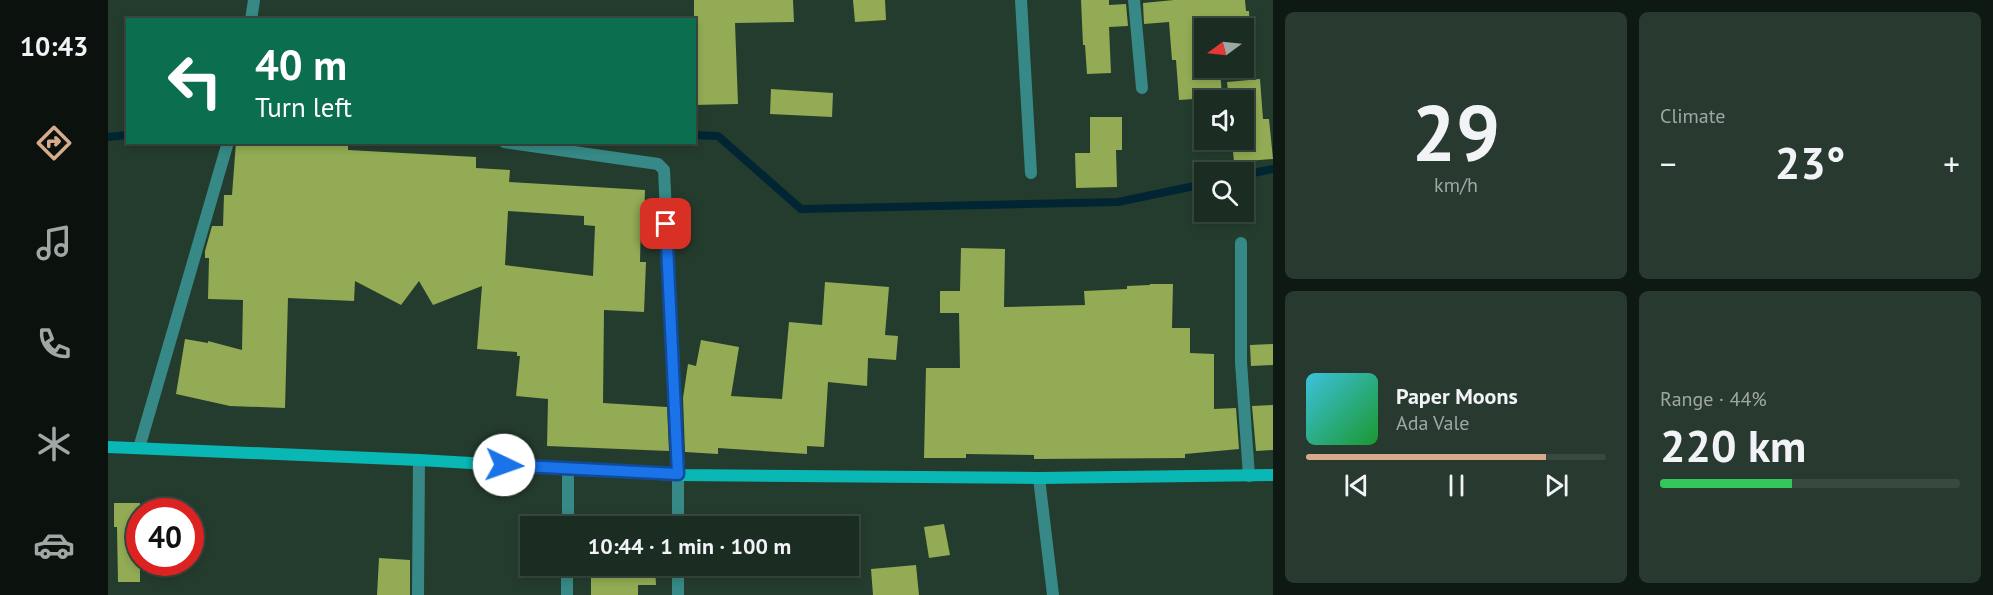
<!DOCTYPE html>
<meta charset="utf-8">
<style>
:root{--surface:#1b2d22;--page:#28392f;--text:#f1f3f6;--muted:#a0a8a5;--line:#394940;--accent:#d6ab8b}
body{margin:0;font-family:"PT Sans",sans-serif;background:var(--page);color:var(--text);height:100vh;display:flex;flex-direction:column;font-size:22px;white-space:nowrap}
*{box-sizing:border-box;margin:0}
p{font-size:20px;color:var(--muted)}
.icon{flex:none;width:33px;height:33px;fill:none;stroke:currentColor;stroke-width:2;stroke-linecap:round;stroke-linejoin:round}
.map{position:relative;flex:1;overflow:hidden}
.drawer{display:flex;flex-direction:column;gap:12px;padding:12px;background:#0f1913;width:720px}
.drawer>*{flex:none}
.banner{position:absolute;left:18px;top:18px;width:570px;height:126px;border-radius:0px;box-shadow:0 3px 9px #0003,0 0 0 2px var(--line);background:#0b6e4f;color:#fff;overflow:hidden}
.needle{width:39px;rotate:255deg}
.buttons{position:absolute;left:1086px;top:18px;display:grid;gap:12px}
.buttons a{display:grid;place-items:center;width:60px;height:60px;border-radius:0px;background:var(--surface);box-shadow:0 3px 9px #0003,0 0 0 2px var(--line);font-size:30px}
.speed{position:absolute;left:18px;top:498px;display:flex;gap:12px;font-size:30px;font-weight:700;text-align:center}
.speed>*{display:grid;place-content:center;width:78px;height:78px;border-radius:50%;background:var(--surface);box-shadow:0 3px 9px #0003,0 0 0 2px var(--line);line-height:1}
.speed .limit{border:9px solid #d22;background:#fff;color:#111}
.pin{position:absolute;display:grid;place-items:center;width:51px;height:51px;color:#fff;margin:-26px;border-radius:12px;box-shadow:0 3px 9px #0006}
.me{position:absolute;width:66px;margin:-33px;rotate:93deg;stroke-linejoin:round;filter:drop-shadow(0 0 4px #0008)}
.turn{display:flex;align-items:center;gap:21px;height:126px;padding:0 30px;font-size:27px}
.turn .icon{width:78px;height:78px;stroke-width:2.5}
.turn b{display:block;font-size:42px;line-height:51px}
.big{font-size:45px;font-weight:800;line-height:1.1}
.drawer .tile{flex:1;display:flex;flex-direction:column;justify-content:center;gap:9px;min-width:0;padding:0 21px;border-radius:9px;background:var(--page)}
.drawer .dial{align-items:center;gap:0}
.dial b{font-size:78px;line-height:1}
.song{display:flex;align-items:center;gap:18px}
.cover{width:72px;height:72px;border-radius:9px;background:linear-gradient(135deg,hsl(190 70% 55%),hsl(130 70% 35%))}
.played{height:6px;border-radius:3px;background:linear-gradient(90deg,var(--accent) 80%,var(--line) 80%)}
.keys{display:flex;justify-content:space-around;direction:ltr}
.heat{display:flex;justify-content:space-between;align-items:center;font-size:33px;direction:ltr}
.charge{height:9px;border-radius:4px;background:linear-gradient(90deg,#34c759 44%,var(--line) 0)}
.drawer .tiles{flex:1;display:grid;gap:12px;grid-template-columns:repeat(2,1fr)}
.trip{position:absolute;left:412px;top:516px;width:339px;height:60px;border-radius:0px;background:var(--surface);box-shadow:0 3px 9px #0003,0 0 0 2px var(--line);font-weight:800;line-height:60px;text-align:center}
main{display:flex;flex:1;min-height:0}
.tabs{display:flex;flex-direction:column;width:108px;justify-content:space-around;align-items:center;background:#0b120e;color:var(--muted)}
.tabs .icon{width:42px;height:42px}
.tabs .active{color:var(--accent)}
.tabs b{font-size:27px;color:var(--text)}
.map>svg:first-child{display:block}
.lines{fill:none;stroke-linecap:round;stroke-linejoin:round}
.stream{stroke:#012532;stroke-width:8}
.building{fill:#92ab54;fill-rule:evenodd}
.lane{stroke:#368986;stroke-width:12}
.street{stroke:#368986;stroke-width:12}
.secondary{stroke:#09b8b4;stroke-width:12}
.route-casing{stroke:#114b97;stroke-width:15}
.route{stroke:#1a73e8;stroke-width:10}
</style>
<main>
<nav class="tabs">
<b>10:43</b>
<svg class="icon active" aria-label="directions" viewBox="0 0 24 24"><path d="M12 3l9 9-9 9-9-9zM9 14v-3h6M13 9l2 2-2 2"/></svg>
<svg class="icon" aria-label="music" viewBox="0 0 24 24"><path d="M9 18V5l10-2v13"/><circle cx="6" cy="18" r="3"/><circle cx="16" cy="16" r="3"/></svg>
<svg class="icon" aria-label="phone" viewBox="0 0 24 24"><path d="M5 4h4l2 5-3 2q2 4 5 5l2-3 5 2v4C11 20 4 13 5 4z"/></svg>
<svg class="icon" aria-label="climate" viewBox="0 0 24 24"><path d="M12 3v18M4 7l16 10M4 17L20 7"/></svg>
<svg class="icon" aria-label="car" viewBox="0 0 24 24"><path d="M5 17H2v-5l4-1 3-4h7l3 4 3 1v5h-3M9 17h6M6 11h13"/><circle cx="7" cy="17" r="2"/><circle cx="17" cy="17" r="2"/></svg>
</nav>
<div class="map">
<svg width="1165" height="595" viewBox="0 0 1165 595">
<rect width="100%" height="100%" fill="#243c2d"/>
<g class="lines">
<!-- stream -->
<g class="stream">
<path d="M586 135 610 136 693 209 1010 202 1096 184"/>
<path d="M0 137 20 135"/>
<path d="M1136 175 1165 169"/>
</g>
</g>
<!-- building -->
<g class="building">
<path d="M586 0H685L686 22 627 23 630 104 586 105Z"/>
<path d="M745 0H777L778 20 747 22Z"/>
<path d="M973 0H1001V5L1018 4 1020 26 1001 27 1003 73 979 74 977 45H975Z"/>
<path d="M1066 0H1137L1138 11H1141L1142 37 1136 38V28H1096V68H1112L1114 97 1071 100 1068 60H1064L1061 22 1036 24 1035 3Z"/>
<path d="M1152 79 1155 119H1161L1165 159 1126 162 1124 140H1136V100H1121L1119 82Z"/>
<path d="M663 89 725 93 724 117 662 114Z"/>
<path d="M982 117H1014V150H1008L1009 187 968 188 967 153H982Z"/>
<path d="M128 142 240 146V150L368 157V168L402 170 401 182 537 190 536 220 533 219 532 262H538L536 312 496 310 495 403 559 407 561 451 439 446 440 399 408 396 412 356H409V352L369 349 374 286 325 305 311 281 293 305 247 281 246 301 180 298 177 408 122 406 68 394 77 339 100 343V341L134 350 135 300 100 299 101 258H97V251L104 226H115L116 195H124ZM400 211 476 216V225L487 226 485 276 397 265Z"/>
<path d="M853 248 897 249 896 307 977 305 976 291 1019 289V286L1042 285V284H1065L1064 328H1082V353L1106 354V409L1128 408 1131 449 1077 454V458L926 459V455L858 454V458H816L818 368H852L851 313H832V291H852Z"/>
<path d="M717 282 781 287 777 335 790 336 788 360 760 358 759 386 720 382 716 447 699 446V454L610 448V454L577 452 575 398 580 364 588 366 593 340 631 347 623 396 674 399 681 322 714 325Z"/>
<path d="M1165 344V365L1143 366 1142 345Z"/>
<path d="M1165 405V450L1148 451 1144 406Z"/>
<path d="M6 503H32V582H10L9 527H6Z"/>
<rect x="483" y="524" width="64" height="2"/>
<path d="M836 524 842 555 821 558 816 527Z"/>
<path d="M271 558 302 560V595H269Z"/>
<path d="M808 565 811 595H765L763 569Z"/>
<path d="M483 566H547L548 585H530V595H483Z"/>
</g>
<g class="lines">
<!-- lane -->
<g class="lane">
<path d="M396 142 550 164 556 170 570 475V526"/>
<path d="M460 526V468"/>
<path d="M459 595V566"/>
<path d="M570 595V566"/>
</g>
<!-- street -->
<g class="street">
<path d="M913 0 923 173"/>
<path d="M1026 0 1034 88"/>
<path d="M143 20 146 0"/>
<path d="M1133 243V362L1141 476"/>
<path d="M31 448 120 142"/>
<path d="M931 478 945 595"/>
<path d="M310 595 311 460"/>
</g>
<!-- secondary -->
<path class="secondary" d="M0 447 311 460 570 475 931 478 1165 475"/>
</g>
<g class="lines">
<!-- route casing -->
<g class="route-casing">
<path id="route" d="M396 465 570 474 558 224"/>
</g>
<!-- route -->
<use href="#route" class="route"/>
</g>
</svg>
<div class="buttons">
<a><svg class="needle" viewBox="-14 -14 28 28"><path d="M0-13l5 13h-10z" fill="#e53935"/><path d="M0 13l5-13h-10z" fill="#a0a8a5"/></svg></a>
<a><svg class="icon" aria-label="sound" viewBox="0 0 24 24"><path d="M4 9h4l5-4v14l-5-4H4zM17 9q2 3 0 6"/></svg></a>
<a><svg class="icon" aria-label="search" viewBox="0 0 24 24"><circle cx="10" cy="10" r="6"/><path d="M15 15l6 6"/></svg></a>
</div>
<div class="speed"><div class="limit">40</div></div>
<div class="pin" style="left:558px;top:224px;background:#d93025"><svg class="icon" aria-label="arrive" viewBox="0 0 24 24"><path d="M6 21V4h12l-3 4 3 4H6"/></svg></div>
<svg class="me" style="left:396px;top:465px" viewBox="-20 -20 40 40"><circle r="19" fill="#fff"/><path d="M0-13L10 11 0 6-10 11z" fill="#1a73e8"/></svg>
<div class="trip">10:44 · 1 min · 100 m</div>
<div class="banner">
<div class="turn"><svg class="icon" aria-label="left" viewBox="0 0 24 24"><path d="M17 20v-9H6M10 6l-5 5 5 5"/></svg><div><b>40 m</b>Turn left</div></div>
</div>
</div>
<section class="drawer">
<div class="tiles">
<div class="tile dial"><b>29</b><p>km/h</p></div>
<div class="tile"><p>Climate</p>
<div class="heat"><a>−</a><b class="big">23°</b><a>+</a></div>
</div>
<div class="tile">
<div class="song"><i class="cover"></i><div><b>Paper Moons</b><p>Ada Vale</p></div></div>
<div class="played"></div>
<div class="keys"><svg class="icon" aria-label="previous" viewBox="0 0 24 24"><path d="M18 5L8 12l10 7zM5 5v14"/></svg><svg class="icon" aria-label="pause" viewBox="0 0 24 24"><path d="M8 5v14M16 5v14"/></svg><svg class="icon" aria-label="next" viewBox="0 0 24 24"><path d="M6 5l10 7-10 7zM19 5v14"/></svg></div>
</div>
<div class="tile"><p>Range · 44%</p><b class="big">220 km</b><div class="charge"></div></div>
</div>
</section>
</main>
